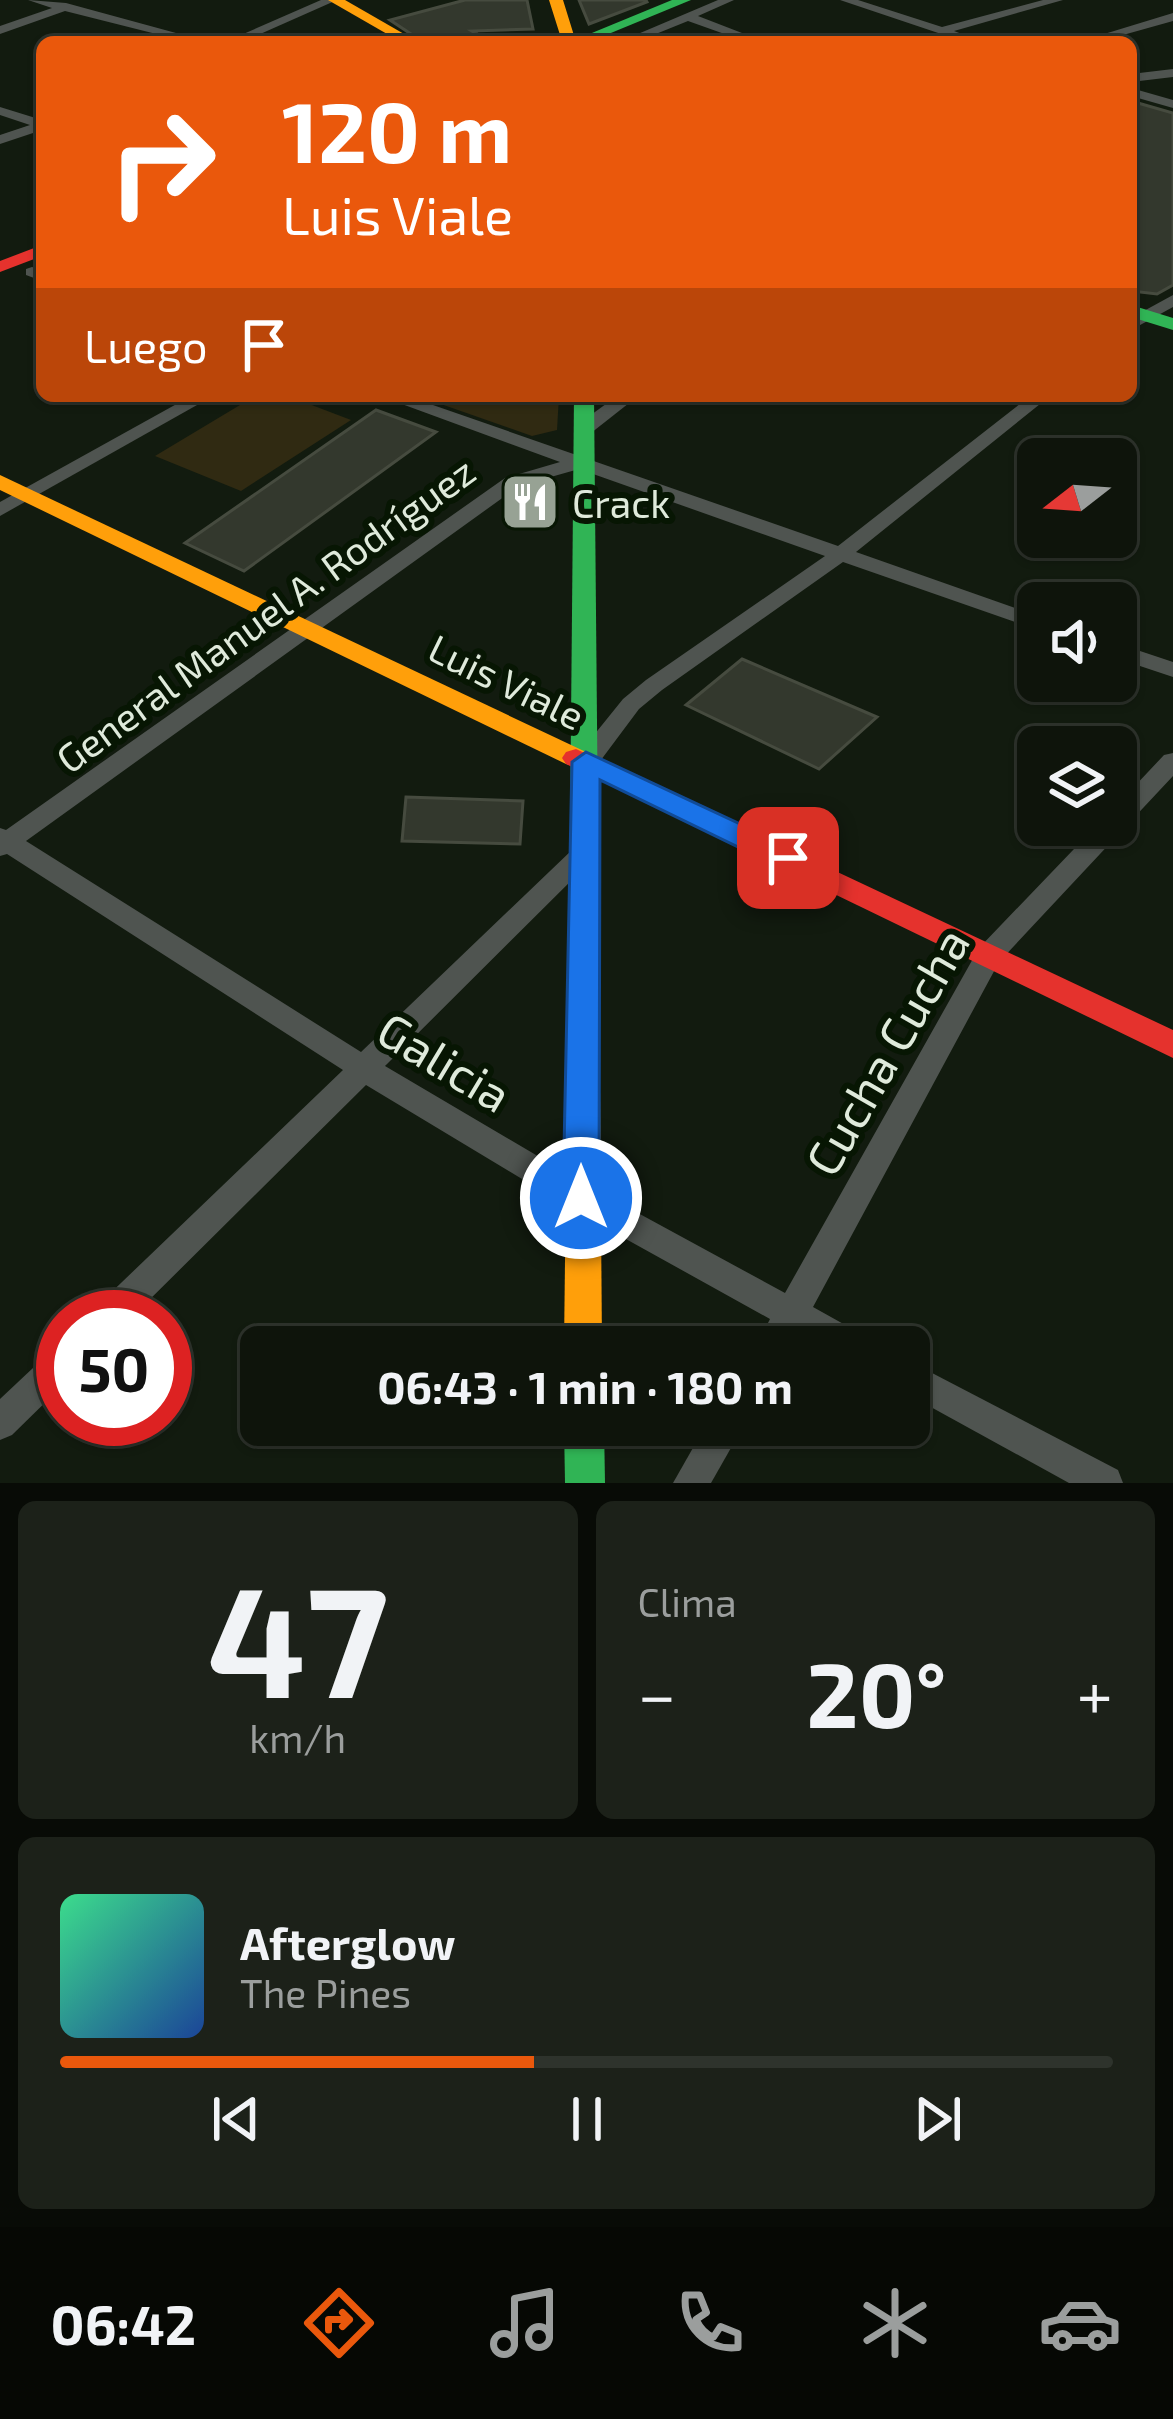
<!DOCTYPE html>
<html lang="es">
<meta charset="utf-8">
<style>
:root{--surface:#0e140b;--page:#1c2119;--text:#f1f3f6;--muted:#9b9e9d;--line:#2e332c;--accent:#ea580c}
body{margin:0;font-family:"Exo 2",sans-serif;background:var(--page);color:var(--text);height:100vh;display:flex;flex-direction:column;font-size:45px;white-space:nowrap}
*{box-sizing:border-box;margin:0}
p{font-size:39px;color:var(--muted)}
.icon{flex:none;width:66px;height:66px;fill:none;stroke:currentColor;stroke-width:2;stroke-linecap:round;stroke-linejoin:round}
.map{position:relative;height:1483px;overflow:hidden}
.sheet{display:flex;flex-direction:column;gap:18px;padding:18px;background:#080b06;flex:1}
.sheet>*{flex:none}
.banner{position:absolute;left:36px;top:36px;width:1101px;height:366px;border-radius:18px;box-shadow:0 3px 9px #0004,0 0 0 3px var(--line);background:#ea580c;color:#fff;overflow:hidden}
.needle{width:78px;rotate:253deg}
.controls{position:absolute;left:1017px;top:438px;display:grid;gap:24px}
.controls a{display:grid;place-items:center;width:120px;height:120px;border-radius:18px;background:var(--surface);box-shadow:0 3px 9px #0004,0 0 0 3px var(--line);font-size:60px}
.speed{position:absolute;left:36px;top:1290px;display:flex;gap:24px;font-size:60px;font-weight:700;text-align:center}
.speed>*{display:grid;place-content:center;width:156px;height:156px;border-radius:50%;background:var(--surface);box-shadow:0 3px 9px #0004,0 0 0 3px var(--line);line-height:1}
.speed .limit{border:18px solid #d22;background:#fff;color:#111}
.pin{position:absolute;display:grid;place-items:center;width:102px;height:102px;color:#fff;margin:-51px;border-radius:24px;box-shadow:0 6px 18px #0006}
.me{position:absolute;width:132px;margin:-66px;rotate:0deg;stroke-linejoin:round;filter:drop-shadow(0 0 9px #0008)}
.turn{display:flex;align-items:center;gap:42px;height:252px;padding:0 48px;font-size:54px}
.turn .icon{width:156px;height:156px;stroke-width:2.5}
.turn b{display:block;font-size:84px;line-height:102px}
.then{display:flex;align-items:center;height:114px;padding:0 48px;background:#0003;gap:24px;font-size:45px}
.big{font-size:90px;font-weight:700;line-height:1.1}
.sheet .tile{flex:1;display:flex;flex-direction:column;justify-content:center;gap:18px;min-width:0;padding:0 42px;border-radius:18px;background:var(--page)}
.sheet .dial{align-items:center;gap:0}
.dial b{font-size:156px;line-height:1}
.song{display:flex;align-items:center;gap:36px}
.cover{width:144px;height:144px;border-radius:18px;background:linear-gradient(135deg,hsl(150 70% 55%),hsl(220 70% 35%))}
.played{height:12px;border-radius:6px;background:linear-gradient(90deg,var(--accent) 45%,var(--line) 45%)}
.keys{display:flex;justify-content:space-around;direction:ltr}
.heat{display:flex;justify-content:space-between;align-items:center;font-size:66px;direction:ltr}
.sheet .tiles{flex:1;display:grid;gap:18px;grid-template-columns:1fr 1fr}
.tile:last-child{grid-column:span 2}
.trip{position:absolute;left:240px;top:1326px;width:690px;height:120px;border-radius:18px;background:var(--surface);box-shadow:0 3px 9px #0004,0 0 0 3px var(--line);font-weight:700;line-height:120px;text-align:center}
.menu{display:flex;height:192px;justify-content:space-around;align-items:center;background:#060804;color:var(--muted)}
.menu .icon{width:84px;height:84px}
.menu .selected{color:var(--accent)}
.menu b{font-size:54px;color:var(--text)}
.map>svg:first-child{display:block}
.green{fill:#302a12}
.building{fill:#33382d;stroke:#464b3f;stroke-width:3}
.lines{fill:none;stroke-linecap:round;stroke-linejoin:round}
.street{fill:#4f5450;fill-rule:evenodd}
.fast{fill:#30b455;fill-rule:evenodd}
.slow{fill:#ff9f0a;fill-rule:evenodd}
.jam{fill:#e5322d;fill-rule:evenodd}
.route{fill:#1a73e8;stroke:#114b97;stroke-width:3}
.labels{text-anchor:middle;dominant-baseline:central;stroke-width:12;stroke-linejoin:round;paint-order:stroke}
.poi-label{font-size:39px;fill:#dfeadb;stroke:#071603;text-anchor:start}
.street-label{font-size:39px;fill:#dfeadb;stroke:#071603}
.near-street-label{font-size:48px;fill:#dfeadb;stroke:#071603}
</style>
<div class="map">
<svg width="1173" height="1483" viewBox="0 0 1173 1483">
<rect width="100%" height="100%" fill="#121b0f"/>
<!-- green -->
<g class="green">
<path d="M255 396H288L351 420 241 491 155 456Z"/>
<path d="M418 396H559L557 430 532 436Z"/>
</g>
<!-- building -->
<g class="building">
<path d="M465 0H527L533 29 472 31 491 42H423L390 20Z"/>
<path d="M579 0H646L647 2 589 24Z"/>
<path d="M1131 101 1173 113V285L1157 294 1131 291Z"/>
<path d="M376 410 436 432 244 571 185 543Z"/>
<path d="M742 659 877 717 819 769 686 705Z"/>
<path d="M406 797 523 801 520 844 402 841Z"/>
</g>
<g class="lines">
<!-- street -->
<g class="street">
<path d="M28 0 66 3 209 42H188L65 11 0 34V26L52 8Z"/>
<path d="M321 0H337L242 42H225Z"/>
<path d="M718 0H734L698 16 765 42H747L688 21 636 42H619Z"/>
<path d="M840 0H858L942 27 1043 0H1063L954 31 983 42H965Z"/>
<path d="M1173 13V21L1098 42H1078Z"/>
<path d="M1173 69V77L1131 82V74Z"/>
<path d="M1131 88 1173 100V108L1131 96Z"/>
<path d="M0 107 42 120V130L0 144V135L30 125 0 115Z"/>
<path d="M32 267 42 270V281L26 275V269Z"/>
<path d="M1173 295V307L1131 330V318Z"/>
<path d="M191 396H213L0 516V502Z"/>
<path d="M380 396H407L838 546 1030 396H1050L856 552 1038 616V630L843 562 662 690 639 709 595 768H577L574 762 577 756 623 699 646 680 825 556 579 469 519 486 26 841 361 1052 573 849H591L595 855 591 861 385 1066 592 1188 785 1293 979 948 1097 825H1116V806L1164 755 1173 753V776L999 962 813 1307 865 1336 870 1347H821L798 1334 791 1347H756L770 1319 570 1208 366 1085 132 1317H92L97 1306 343 1070 7 854 0 856V828L6 830 505 478 560 462Z"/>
<path d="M617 396H638L591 433H577V425Z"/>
<path d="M1116 643 1173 662V677L1116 658Z"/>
<path d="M63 1346V1385L12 1435 0 1440V1399L51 1351Z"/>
<path d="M909 1361 1118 1470 1123 1483H1069L909 1395Z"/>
<path d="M706 1425H744L711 1483H673Z"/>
</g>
<!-- fast -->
<g class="fast">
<path d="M672 0H691L589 42H570Z"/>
<path d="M1131 305 1173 318V330L1131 317Z"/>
<path d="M574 396H594L598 830 594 837H574L570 830Z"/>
<path d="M564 1425H604L605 1483H565Z"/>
</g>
<!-- slow -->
<g class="slow">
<path d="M328 0H345L418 42H401Z"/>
<path d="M549 0H563L576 42H521L528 38H561Z"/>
<path d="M0 475 586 752 590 758 576 767 566 764 0 490Z"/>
<path d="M584 820 594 823 598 830 602 1347H564L570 830 574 823Z"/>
</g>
<!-- jam -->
<g class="jam">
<path d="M42 245V256L0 272V261Z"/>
<path d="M576 749 1173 1030V1058L566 764 562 758 566 752Z"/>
</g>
</g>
<!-- route -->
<path class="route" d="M586 752 798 851 803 858 788 869 777 866 600 780 599 1198 594 1209 581 1214 568 1209 563 1198 572 762Z"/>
<!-- icons -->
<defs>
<g id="restaurant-square" transform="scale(3)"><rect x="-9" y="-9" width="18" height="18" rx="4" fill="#97a294" stroke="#071603"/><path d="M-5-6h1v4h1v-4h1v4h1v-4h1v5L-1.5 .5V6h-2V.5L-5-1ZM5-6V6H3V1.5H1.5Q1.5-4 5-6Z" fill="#fff"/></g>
</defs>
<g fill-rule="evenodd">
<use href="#restaurant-square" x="530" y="502"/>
</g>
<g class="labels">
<!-- poi labels -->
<g class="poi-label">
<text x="572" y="502">Crack</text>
</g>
<!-- street labels -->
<g class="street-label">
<text transform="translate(265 614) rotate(-36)">General Manuel A. Rodríguez</text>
<text transform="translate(507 681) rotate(26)">Luis Viale</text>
</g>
<!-- near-street labels -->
<g class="near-street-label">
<text transform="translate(886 1051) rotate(-60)">Cucha Cucha</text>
<text transform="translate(445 1061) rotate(31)">Galicia</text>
</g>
</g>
</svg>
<div class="controls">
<a><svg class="needle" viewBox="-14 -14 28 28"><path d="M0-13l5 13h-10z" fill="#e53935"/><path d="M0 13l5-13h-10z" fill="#9b9e9d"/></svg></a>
<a><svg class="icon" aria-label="sound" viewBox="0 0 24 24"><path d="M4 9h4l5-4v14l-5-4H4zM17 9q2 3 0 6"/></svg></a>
<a><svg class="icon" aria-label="layers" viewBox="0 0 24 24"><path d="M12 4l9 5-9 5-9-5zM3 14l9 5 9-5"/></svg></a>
</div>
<div class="speed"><div class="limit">50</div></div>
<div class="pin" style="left:788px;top:858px;background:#d93025"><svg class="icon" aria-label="arrive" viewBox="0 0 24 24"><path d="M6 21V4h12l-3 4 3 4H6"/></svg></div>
<svg class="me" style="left:581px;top:1198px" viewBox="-20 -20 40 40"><circle r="17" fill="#1a73e8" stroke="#fff" stroke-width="3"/><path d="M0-11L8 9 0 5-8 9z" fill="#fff"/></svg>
<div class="trip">06:43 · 1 min · 180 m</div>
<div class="banner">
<div class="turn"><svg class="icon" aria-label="right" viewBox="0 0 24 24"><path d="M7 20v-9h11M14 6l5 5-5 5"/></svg><div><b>120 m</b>Luis Viale</div></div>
<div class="then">Luego<svg class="icon" aria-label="arrive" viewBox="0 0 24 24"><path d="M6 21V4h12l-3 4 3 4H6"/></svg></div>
</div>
</div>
<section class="sheet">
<div class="tiles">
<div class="tile dial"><b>47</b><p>km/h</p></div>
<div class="tile"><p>Clima</p>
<div class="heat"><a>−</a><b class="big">20°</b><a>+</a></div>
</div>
<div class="tile">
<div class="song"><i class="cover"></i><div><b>Afterglow</b><p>The Pines</p></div></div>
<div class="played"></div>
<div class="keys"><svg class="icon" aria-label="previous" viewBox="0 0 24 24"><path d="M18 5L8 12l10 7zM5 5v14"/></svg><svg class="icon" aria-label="pause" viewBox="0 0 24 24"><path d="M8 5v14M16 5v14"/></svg><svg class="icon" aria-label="next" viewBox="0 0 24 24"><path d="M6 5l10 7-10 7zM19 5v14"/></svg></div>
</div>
</div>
</section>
<nav class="menu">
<b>06:42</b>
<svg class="icon selected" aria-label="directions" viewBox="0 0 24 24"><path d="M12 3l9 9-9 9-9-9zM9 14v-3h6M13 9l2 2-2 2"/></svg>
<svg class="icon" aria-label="music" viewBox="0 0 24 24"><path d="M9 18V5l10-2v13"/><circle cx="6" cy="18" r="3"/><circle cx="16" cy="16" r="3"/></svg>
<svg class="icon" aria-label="phone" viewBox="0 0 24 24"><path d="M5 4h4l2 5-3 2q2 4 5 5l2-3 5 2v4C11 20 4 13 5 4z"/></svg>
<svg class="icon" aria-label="climate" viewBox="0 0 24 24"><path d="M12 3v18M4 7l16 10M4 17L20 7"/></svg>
<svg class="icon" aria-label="car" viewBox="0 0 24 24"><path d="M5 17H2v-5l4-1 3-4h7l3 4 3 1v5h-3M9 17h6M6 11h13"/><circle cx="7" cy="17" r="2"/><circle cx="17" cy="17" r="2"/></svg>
</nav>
